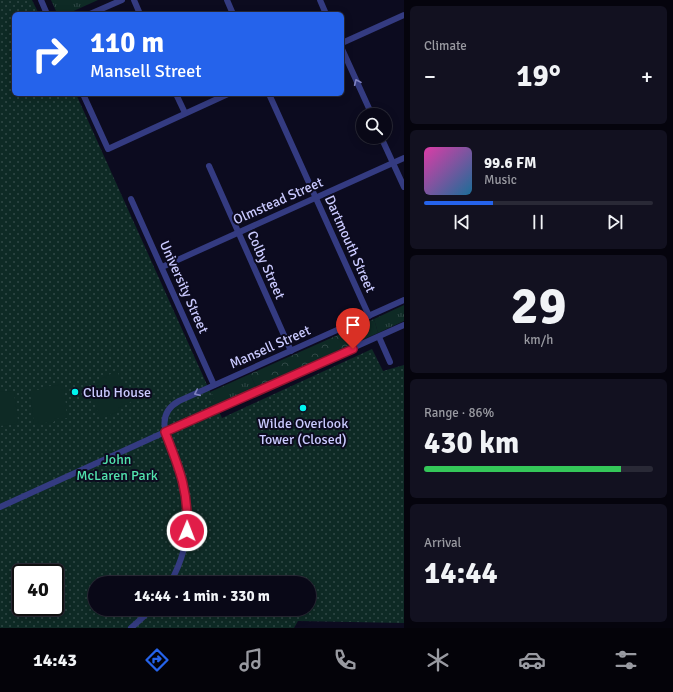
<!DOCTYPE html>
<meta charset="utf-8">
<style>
:root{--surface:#090817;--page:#121120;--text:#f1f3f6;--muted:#999aa1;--line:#292936;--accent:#2563eb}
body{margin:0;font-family:Signika,sans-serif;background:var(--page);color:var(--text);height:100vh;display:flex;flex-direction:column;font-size:15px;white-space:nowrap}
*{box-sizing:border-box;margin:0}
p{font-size:13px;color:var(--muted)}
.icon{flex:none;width:22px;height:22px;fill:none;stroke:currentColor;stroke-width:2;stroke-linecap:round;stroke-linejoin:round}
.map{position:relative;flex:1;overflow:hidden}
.drawer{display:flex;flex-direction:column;gap:6px;padding:6px;background:#05040d;width:269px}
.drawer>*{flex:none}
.hud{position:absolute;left:12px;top:12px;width:332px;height:84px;border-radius:6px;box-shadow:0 2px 10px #0003,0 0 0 1px var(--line);background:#2563eb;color:#fff;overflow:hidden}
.tools{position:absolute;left:356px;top:108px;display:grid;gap:8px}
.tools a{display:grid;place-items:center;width:36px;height:36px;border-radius:50%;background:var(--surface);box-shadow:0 2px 10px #0003,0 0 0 1px var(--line);font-size:20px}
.speed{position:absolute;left:12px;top:564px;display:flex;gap:8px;font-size:20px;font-weight:700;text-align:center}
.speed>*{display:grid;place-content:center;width:52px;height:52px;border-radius:50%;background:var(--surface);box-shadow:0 2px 10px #0003,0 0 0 1px var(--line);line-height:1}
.speed .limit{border:2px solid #111;border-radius:6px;background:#fff;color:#111}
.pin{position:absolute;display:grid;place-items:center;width:34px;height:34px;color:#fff;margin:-41px -17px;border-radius:50% 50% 50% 0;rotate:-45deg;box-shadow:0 0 4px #0007}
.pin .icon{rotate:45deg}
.me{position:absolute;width:44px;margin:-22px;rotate:1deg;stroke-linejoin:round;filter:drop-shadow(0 0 3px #0008)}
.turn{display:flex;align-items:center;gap:14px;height:84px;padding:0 12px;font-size:18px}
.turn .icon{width:52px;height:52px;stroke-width:2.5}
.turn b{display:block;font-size:28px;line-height:34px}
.big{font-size:30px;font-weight:700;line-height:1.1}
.drawer .tile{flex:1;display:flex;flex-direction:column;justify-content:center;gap:6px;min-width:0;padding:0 14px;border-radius:6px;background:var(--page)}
.drawer .dial{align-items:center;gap:0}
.dial b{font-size:52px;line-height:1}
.song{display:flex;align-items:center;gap:12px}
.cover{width:48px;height:48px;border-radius:6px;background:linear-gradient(135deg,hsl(320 70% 55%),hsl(200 70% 35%))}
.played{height:4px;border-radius:2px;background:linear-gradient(90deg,var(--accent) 30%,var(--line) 30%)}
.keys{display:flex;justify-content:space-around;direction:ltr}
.heat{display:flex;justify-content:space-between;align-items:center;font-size:22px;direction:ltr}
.charge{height:6px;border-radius:3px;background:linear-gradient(90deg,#34c759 86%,var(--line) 0)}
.trip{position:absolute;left:88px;top:576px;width:228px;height:40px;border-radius:20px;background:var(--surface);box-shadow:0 2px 10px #0003,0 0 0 1px var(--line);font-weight:700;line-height:40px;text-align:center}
.tab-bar{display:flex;height:64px;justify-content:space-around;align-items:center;background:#040309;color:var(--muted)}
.tab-bar .icon{width:28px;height:28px}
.tab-bar .current{color:var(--accent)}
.tab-bar b{font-size:18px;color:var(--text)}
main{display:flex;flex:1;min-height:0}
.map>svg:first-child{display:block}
.grass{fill:url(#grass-tufts)}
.forest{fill:url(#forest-crowns)}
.park{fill:url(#park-dots);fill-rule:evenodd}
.pitch{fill:#0e2a25}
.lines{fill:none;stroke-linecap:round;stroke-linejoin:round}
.minor{stroke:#343b81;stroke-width:6}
.oneway{stroke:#7f82c0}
.route-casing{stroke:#92132f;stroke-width:10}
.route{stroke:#e11d48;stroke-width:7}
.poi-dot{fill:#00f5ef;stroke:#0c0b1f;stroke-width:1.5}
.labels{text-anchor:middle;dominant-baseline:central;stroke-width:4;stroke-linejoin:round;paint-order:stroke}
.street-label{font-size:14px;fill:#cacaff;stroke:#0c0b1f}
.poi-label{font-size:14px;fill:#cacaff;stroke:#0c0b1f;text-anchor:start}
.park-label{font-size:14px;fill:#52e3ad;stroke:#0c0b1f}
</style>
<main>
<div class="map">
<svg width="404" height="628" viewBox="0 0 404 628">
<defs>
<pattern id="grass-tufts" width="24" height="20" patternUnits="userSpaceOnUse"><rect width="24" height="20" fill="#0e2a25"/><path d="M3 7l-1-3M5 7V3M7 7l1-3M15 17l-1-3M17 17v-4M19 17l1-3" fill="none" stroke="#304846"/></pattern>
<pattern id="forest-crowns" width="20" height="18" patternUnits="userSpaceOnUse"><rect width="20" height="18" fill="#0e2a25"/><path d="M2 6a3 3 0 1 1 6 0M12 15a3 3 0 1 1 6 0" fill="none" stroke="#304846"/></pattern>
<pattern id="park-dots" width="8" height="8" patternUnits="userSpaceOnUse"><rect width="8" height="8" fill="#0e2a25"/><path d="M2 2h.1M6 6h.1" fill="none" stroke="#304846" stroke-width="1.8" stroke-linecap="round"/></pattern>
</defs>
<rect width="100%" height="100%" fill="#0c0b1f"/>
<!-- grass -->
<g class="grass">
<path d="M51 0H98L67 14H56V11Z"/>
<path d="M404 305V321L378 333 374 319Z"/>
<path d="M250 374 256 387 216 406 210 392Z"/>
</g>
<!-- forest -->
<path class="forest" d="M374 319 378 333 256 387 250 374Z"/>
<!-- park -->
<path class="park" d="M0 0H32L39 14H14V94H76L222 418 372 349 383 371 404 365V623L298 621 294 628H0ZM21 573H55V607H21ZM95 583H309V609H95Z"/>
<!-- pitch -->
<g class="pitch">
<path d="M117 371 131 402 118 408 119 411 101 419 87 388 101 382 100 379Z"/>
<path d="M64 384 67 418 54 419V422L34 424 30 391 44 389V387Z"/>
<path d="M12 391 14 393 18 421 16 424 0 426V392Z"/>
</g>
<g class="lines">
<!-- minor -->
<g class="minor">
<path d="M41 0 47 14"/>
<path d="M134 0 140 14"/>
<path d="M227 0 233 14"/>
<path d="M320 0 326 14"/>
<path d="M90 14 122 0"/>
<path d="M342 43 404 15"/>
<path d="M342 49 372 115"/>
<path d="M83 94 108 149 228 94"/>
<path d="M176 94 185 113"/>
<path d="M269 94 369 316"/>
<path d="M381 137 404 187"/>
<path d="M209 166 291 351"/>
<path d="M131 199 214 385"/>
<path d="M162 267 404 158"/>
<path d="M379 337 390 362"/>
<path d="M0 507 165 432 404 325"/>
<path d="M170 583C183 560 189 536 188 510 187 495 184 481 180 468 172 445 150 417 179 401L404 300"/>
<path d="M131 628 152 609"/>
</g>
</g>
<!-- one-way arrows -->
<defs><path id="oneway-chevron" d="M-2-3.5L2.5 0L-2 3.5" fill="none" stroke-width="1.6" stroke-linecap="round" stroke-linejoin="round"/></defs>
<g class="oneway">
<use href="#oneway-chevron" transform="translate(357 82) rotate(-114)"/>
<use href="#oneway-chevron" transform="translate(197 393) rotate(156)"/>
</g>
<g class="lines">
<!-- route casing -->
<g class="route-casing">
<path id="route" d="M187 531C189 491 179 468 165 432L353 349"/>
</g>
<!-- route -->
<use href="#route" class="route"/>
</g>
<!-- markers -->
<g class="poi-dot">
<circle cx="75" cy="392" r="4"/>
<circle cx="303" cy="408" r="4"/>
</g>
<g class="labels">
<!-- street labels -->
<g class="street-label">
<text transform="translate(278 201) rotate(-24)">Olmstead Street</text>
<text transform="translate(350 244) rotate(66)">Dartmouth Street</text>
<text transform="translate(266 265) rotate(66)">Colby Street</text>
<text transform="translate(184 287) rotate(66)">University Street</text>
<text transform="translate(270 347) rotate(-24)">Mansell Street</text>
</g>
<!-- poi labels -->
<g class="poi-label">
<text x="83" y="392">Club House</text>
<text x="303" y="423" text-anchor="middle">Wilde Overlook<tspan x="303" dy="16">Tower (Closed)</tspan></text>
</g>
<!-- park labels -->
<g class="park-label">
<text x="117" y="459">John<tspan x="117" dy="16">McLaren Park</tspan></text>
</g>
</g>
</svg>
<div class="tools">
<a><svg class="icon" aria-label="search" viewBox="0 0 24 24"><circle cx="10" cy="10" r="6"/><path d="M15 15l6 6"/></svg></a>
</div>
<div class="speed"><div class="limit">40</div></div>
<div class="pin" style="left:353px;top:349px;background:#d93025"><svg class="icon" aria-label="arrive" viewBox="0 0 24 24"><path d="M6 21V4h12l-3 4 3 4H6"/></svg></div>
<svg class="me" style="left:187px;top:531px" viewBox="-20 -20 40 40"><circle r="17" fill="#e11d48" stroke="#fff" stroke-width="3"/><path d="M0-11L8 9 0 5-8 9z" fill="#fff"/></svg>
<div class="trip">14:44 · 1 min · 330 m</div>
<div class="hud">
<div class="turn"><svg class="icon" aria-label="right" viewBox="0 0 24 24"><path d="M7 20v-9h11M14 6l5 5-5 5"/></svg><div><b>110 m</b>Mansell Street</div></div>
</div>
</div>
<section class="drawer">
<div class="tile"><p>Climate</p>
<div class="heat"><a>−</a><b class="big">19°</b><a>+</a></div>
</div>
<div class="tile">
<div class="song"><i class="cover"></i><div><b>99.6 FM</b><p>Music</p></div></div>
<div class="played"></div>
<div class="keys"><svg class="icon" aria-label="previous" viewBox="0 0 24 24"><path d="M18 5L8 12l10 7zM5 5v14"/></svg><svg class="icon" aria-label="pause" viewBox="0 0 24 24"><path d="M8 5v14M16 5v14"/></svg><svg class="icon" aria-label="next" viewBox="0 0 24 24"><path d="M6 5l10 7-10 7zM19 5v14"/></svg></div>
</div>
<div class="tile dial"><b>29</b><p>km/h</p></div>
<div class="tile"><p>Range · 86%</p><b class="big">430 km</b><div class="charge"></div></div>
<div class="tile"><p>Arrival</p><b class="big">14:44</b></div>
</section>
</main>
<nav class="tab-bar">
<b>14:43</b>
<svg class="icon current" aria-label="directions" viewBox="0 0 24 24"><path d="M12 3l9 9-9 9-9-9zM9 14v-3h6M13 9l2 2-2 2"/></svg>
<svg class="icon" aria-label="music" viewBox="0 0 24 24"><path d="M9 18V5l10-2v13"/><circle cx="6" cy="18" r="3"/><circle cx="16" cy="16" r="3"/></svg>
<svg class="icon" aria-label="phone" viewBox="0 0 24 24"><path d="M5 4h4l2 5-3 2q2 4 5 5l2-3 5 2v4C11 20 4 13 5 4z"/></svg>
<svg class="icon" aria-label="climate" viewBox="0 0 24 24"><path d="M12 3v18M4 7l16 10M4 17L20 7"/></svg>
<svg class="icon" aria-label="car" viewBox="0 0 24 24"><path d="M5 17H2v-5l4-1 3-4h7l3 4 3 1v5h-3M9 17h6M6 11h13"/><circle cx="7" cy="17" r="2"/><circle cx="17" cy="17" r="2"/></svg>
<svg class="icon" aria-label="filters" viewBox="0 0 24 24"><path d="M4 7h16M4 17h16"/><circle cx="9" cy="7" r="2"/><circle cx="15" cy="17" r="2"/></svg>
</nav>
